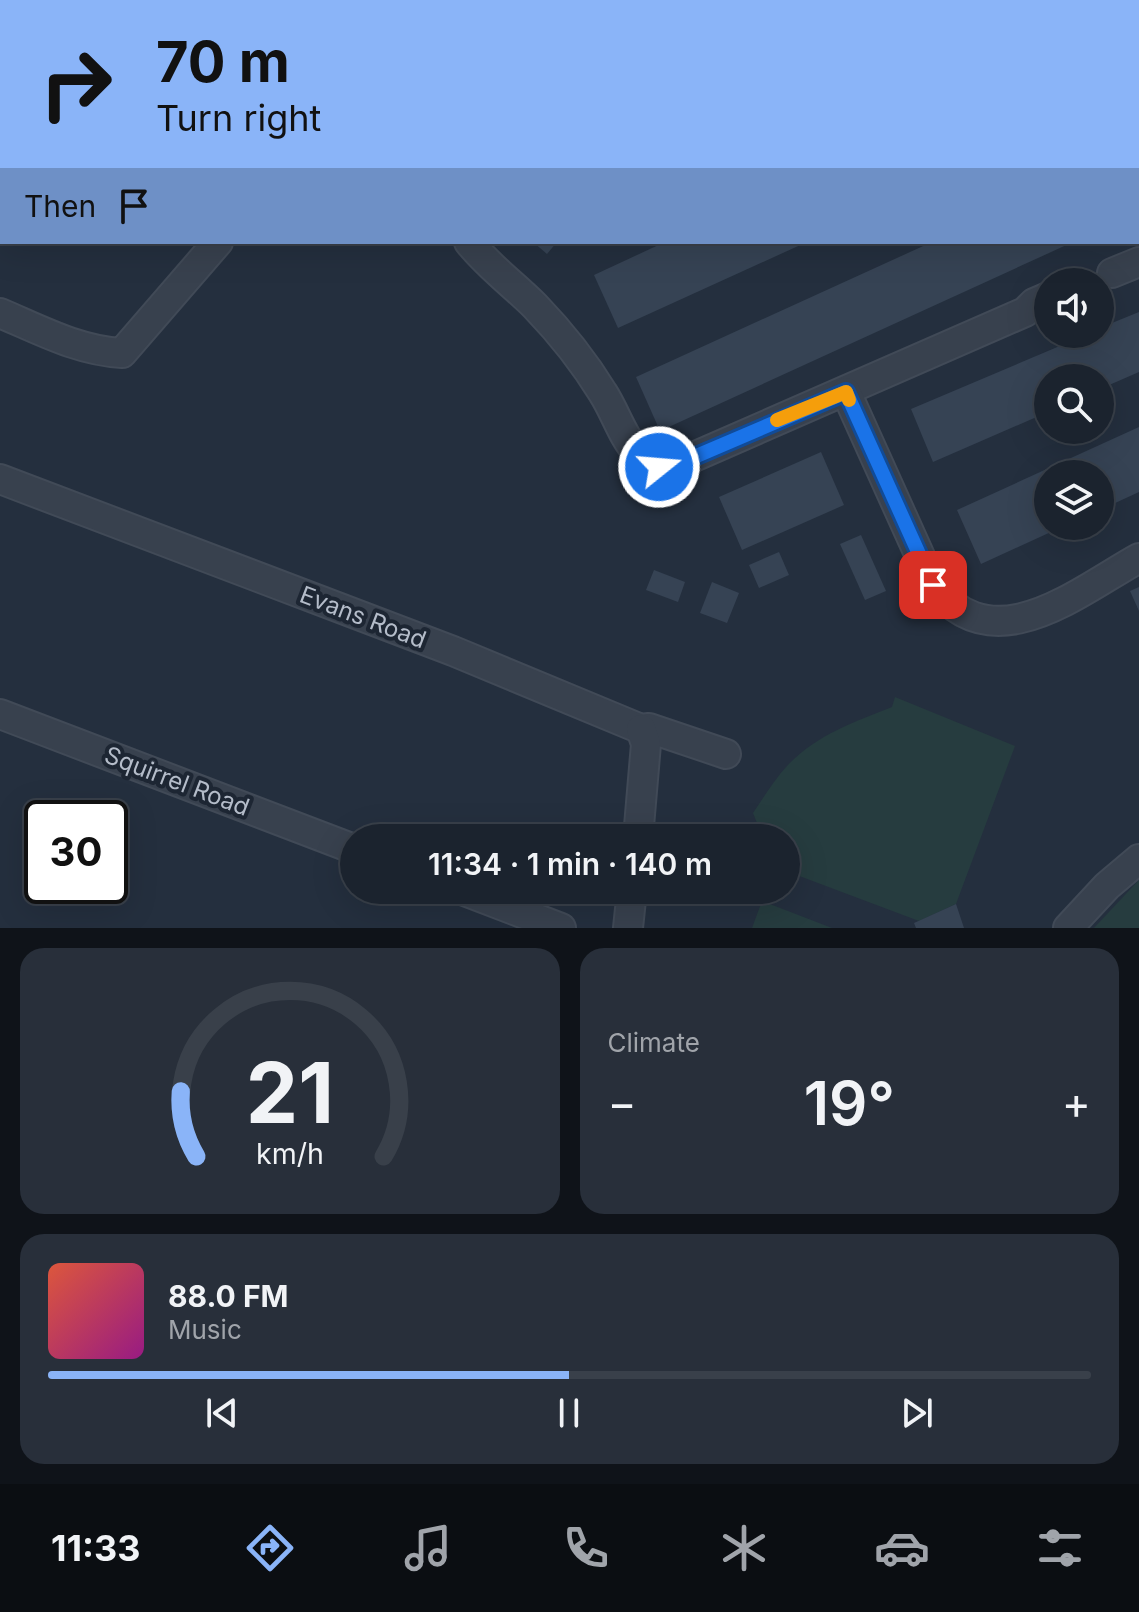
<!DOCTYPE html>
<meta charset="utf-8">
<style>
:root{--surface:#1b232e;--page:#282f3a;--text:#f1f3f6;--muted:#a0a4aa;--line:#39404a;--accent:#8ab4f8}
body{margin:0;font-family:Inter,sans-serif;background:var(--page);color:var(--text);height:100vh;display:flex;flex-direction:column;font-size:30px;white-space:nowrap}
*{box-sizing:border-box;margin:0}
p{font-size:26px;color:var(--muted)}
.icon{flex:none;width:44px;height:44px;fill:none;stroke:currentColor;stroke-width:2;stroke-linecap:round;stroke-linejoin:round}
.map{position:relative;height:928px;overflow:hidden}
.side{display:flex;flex-direction:column;gap:20px;padding:20px;background:#0f1319;flex:1}
.side>*{flex:none}
.banner{position:absolute;left:0px;top:0px;width:1140px;height:244px;box-shadow:0 8px 32px #0002,0 0 0 2px var(--line);background:#8ab4f8;color:#111;overflow:hidden}
.buttons{position:absolute;left:1034px;top:268px;display:grid;gap:16px}
.buttons a{display:grid;place-items:center;width:80px;height:80px;border-radius:50%;background:var(--surface);box-shadow:0 8px 32px #0002,0 0 0 2px var(--line);font-size:40px}
.speed{position:absolute;left:24px;top:800px;display:flex;gap:16px;font-size:40px;font-weight:700;text-align:center}
.speed>*{display:grid;place-content:center;width:104px;height:104px;border-radius:50%;background:var(--surface);box-shadow:0 8px 32px #0002,0 0 0 2px var(--line);line-height:1}
.speed .limit{border:4px solid #111;border-radius:12px;background:#fff;color:#111}
.pin{position:absolute;display:grid;place-items:center;width:68px;height:68px;color:#fff;margin:-34px;border-radius:16px;box-shadow:0 4px 12px #0006}
.me{position:absolute;width:88px;margin:-44px;rotate:73deg;stroke-linejoin:round;filter:drop-shadow(0 0 6px #0008)}
.turn{display:flex;align-items:center;gap:28px;height:168px;padding:0 24px;font-size:36px}
.turn .icon{width:104px;height:104px;stroke-width:2.5}
.turn b{display:block;font-size:56px;line-height:68px}
.then{display:flex;align-items:center;height:76px;padding:0 24px;background:#0003;gap:16px;font-size:30px}
.big{font-size:60px;font-weight:600;line-height:1.1}
.side .card{flex:1;display:flex;flex-direction:column;justify-content:center;gap:12px;min-width:0;padding:0 28px;border-radius:24px;background:var(--page)}
.side .dial{align-items:center;gap:0}
.dial svg{height:208px;overflow:visible;fill:none;stroke:var(--line);stroke-width:7;stroke-linecap:round;text-anchor:middle}
.dial text{fill:var(--text);stroke:none}
.song{display:flex;align-items:center;gap:24px}
.cover{width:96px;height:96px;border-radius:12px;background:linear-gradient(135deg,hsl(10 70% 55%),hsl(310 70% 35%))}
.played{height:8px;border-radius:4px;background:linear-gradient(90deg,var(--accent) 50%,var(--line) 50%)}
.keys{display:flex;justify-content:space-around;direction:ltr}
.heat{display:flex;justify-content:space-between;align-items:center;font-size:44px;direction:ltr}
.side .tiles{flex:1;display:grid;gap:20px;grid-template-columns:1fr 1fr}
.card:last-child{grid-column:span 2}
.trip{position:absolute;left:340px;top:824px;width:460px;height:80px;border-radius:40px;background:var(--surface);box-shadow:0 8px 32px #0002,0 0 0 2px var(--line);font-weight:600;line-height:80px;text-align:center}
.tabs{display:flex;height:128px;justify-content:space-around;align-items:center;background:#0b0e12;color:var(--muted)}
.tabs .icon{width:56px;height:56px}
.tabs .current{color:var(--accent)}
.tabs b{font-size:36px;color:var(--text)}
.map>svg:first-child{display:block}
.green{fill:#263c3f}
.building{fill:#364354}
.lines{fill:none;stroke-linecap:round;stroke-linejoin:round}
.minor-casing{stroke:#414a57;stroke-width:32}
.minor{stroke:#38414e;stroke-width:28}
.route-casing{stroke:#114b97;stroke-width:20}
.route{stroke:#1a73e8;stroke-width:14}
.slow{stroke:#f59e0b;stroke-width:14}
.labels{text-anchor:middle;dominant-baseline:central;stroke-width:8;stroke-linejoin:round;paint-order:stroke}
.street-label{font-size:24px;fill:#b4bcc9;stroke:#1d2633}
</style>
<div class="map">
<svg width="1139" height="928" viewBox="0 0 1139 928">
<rect width="100%" height="100%" fill="#242f3e"/>
<!-- green -->
<g class="green">
<path d="M895 697 1015 746 956 904 919 921 786 871V838H763L753 813C764 797 774 780 787 766 816 735 854 722 892 707Z"/>
<path d="M1139 880V928H1094Z"/>
<path d="M762 901 832 928H752Z"/>
</g>
<!-- building -->
<g class="building">
<path d="M533 242H557L547 254Z"/>
<path d="M665 242H807L618 328 594 275Z"/>
<path d="M932 242H1073L660 431 636 377Z"/>
<path d="M1100 295 1112 323 1139 312V372L1100 389V378H1048V412L933 462 911 409 1088 334H1100Z"/>
<path d="M1139 427V492L1100 510V474H1048V526H1064L981 564 957 510Z"/>
<path d="M821 452 844 505 742 550 719 497Z"/>
<path d="M861 535 886 591 865 600 840 544Z"/>
<path d="M779 552 789 575 759 588 749 565Z"/>
<path d="M654 570 685 582 678 602 646 590Z"/>
<path d="M712 582 739 593 727 623 700 613Z"/>
<path d="M1139 587V611L1130 591Z"/>
<path d="M956 904 964 928H916L914 923Z"/>
</g>
<g class="lines">
<!-- minor casing -->
<g class="minor-casing">
<g id="minor">
<path d="M321 0 323 2"/>
<path d="M508 0 509 2"/>
<path d="M615 0 617 2"/>
<path d="M724 0 727 2"/>
<path d="M872 0 874 2"/>
<path d="M952 0 954 2"/>
<path d="M418 2 419 0"/>
<path d="M1087 2V0"/>
<path d="M1138 156 1139 157"/>
<path d="M469 242C488 266 514 285 535 306 560 332 584 362 603 393 623 424 629 468 673 466L1025 312 1034 303 1048 297"/>
<path d="M1112 273 1139 262"/>
<path d="M0 313C40 330 79 351 122 353L218 242"/>
<path d="M846 392 933 585C993 664 1076 593 1139 558"/>
<path d="M0 479 453 651 641 729 649 728 726 754"/>
<path d="M0 714 354 849"/>
<path d="M638 838 646 744 641 729"/>
<path d="M462 890 561 928"/>
<path d="M628 928 632 890"/>
<path d="M1068 928 1107 886 1139 859"/>
</g>
</g>
<!-- minor -->
<use href="#minor" class="minor"/>
</g>
<g class="lines">
<!-- route casing -->
<g class="route-casing">
<path id="route" d="M659 467 673 466 846 392 933 585"/>
</g>
<!-- route -->
<use href="#route" class="route"/>
<!-- slow -->
<path class="slow" d="M777 420 846 392 849 400"/>
</g>
<g class="labels">
<!-- street labels -->
<g class="street-label">
<text transform="translate(363 617) rotate(21)">Evans Road</text>
<text transform="translate(177 781) rotate(21)">Squirrel Road</text>
</g>
</g>
</svg>
<div class="buttons">
<a><svg class="icon" aria-label="sound" viewBox="0 0 24 24"><path d="M4 9h4l5-4v14l-5-4H4zM17 9q2 3 0 6"/></svg></a>
<a><svg class="icon" aria-label="search" viewBox="0 0 24 24"><circle cx="10" cy="10" r="6"/><path d="M15 15l6 6"/></svg></a>
<a><svg class="icon" aria-label="layers" viewBox="0 0 24 24"><path d="M12 4l9 5-9 5-9-5zM3 14l9 5 9-5"/></svg></a>
</div>
<div class="speed"><div class="limit">30</div></div>
<div class="pin" style="left:933px;top:585px;background:#d93025"><svg class="icon" aria-label="arrive" viewBox="0 0 24 24"><path d="M6 21V4h12l-3 4 3 4H6"/></svg></div>
<svg class="me" style="left:659px;top:467px" viewBox="-20 -20 40 40"><circle r="17" fill="#1a73e8" stroke="#fff" stroke-width="3"/><path d="M0-11L8 9 0 5-8 9z" fill="#fff"/></svg>
<div class="trip">11:34 · 1 min · 140 m</div>
<div class="banner">
<div class="turn"><svg class="icon" aria-label="right" viewBox="0 0 24 24"><path d="M7 20v-9h11M14 6l5 5-5 5"/></svg><div><b>70 m</b>Turn right</div></div>
<div class="then">Then<svg class="icon" aria-label="arrive" viewBox="0 0 24 24"><path d="M6 21V4h12l-3 4 3 4H6"/></svg></div>
</div>
</div>
<section class="side">
<div class="tiles">
<div class="card dial"><svg viewBox="0 0 100 80">
<path d="M14 69A42 42 0 1 1 86 69"/>
<path d="M14 69A42 42 0 0 1 8 44" stroke="#8ab4f8"/>
<text x="50" y="56" font-size="32" font-weight="700">21</text>
<text x="50" y="72" font-size="11">km/h</text>
</svg></div>
<div class="card"><p>Climate</p>
<div class="heat"><a>−</a><b class="big">19°</b><a>+</a></div>
</div>
<div class="card">
<div class="song"><i class="cover"></i><div><b>88.0 FM</b><p>Music</p></div></div>
<div class="played"></div>
<div class="keys"><svg class="icon" aria-label="previous" viewBox="0 0 24 24"><path d="M18 5L8 12l10 7zM5 5v14"/></svg><svg class="icon" aria-label="pause" viewBox="0 0 24 24"><path d="M8 5v14M16 5v14"/></svg><svg class="icon" aria-label="next" viewBox="0 0 24 24"><path d="M6 5l10 7-10 7zM19 5v14"/></svg></div>
</div>
</div>
</section>
<nav class="tabs">
<b>11:33</b>
<svg class="icon current" aria-label="directions" viewBox="0 0 24 24"><path d="M12 3l9 9-9 9-9-9zM9 14v-3h6M13 9l2 2-2 2"/></svg>
<svg class="icon" aria-label="music" viewBox="0 0 24 24"><path d="M9 18V5l10-2v13"/><circle cx="6" cy="18" r="3"/><circle cx="16" cy="16" r="3"/></svg>
<svg class="icon" aria-label="phone" viewBox="0 0 24 24"><path d="M5 4h4l2 5-3 2q2 4 5 5l2-3 5 2v4C11 20 4 13 5 4z"/></svg>
<svg class="icon" aria-label="climate" viewBox="0 0 24 24"><path d="M12 3v18M4 7l16 10M4 17L20 7"/></svg>
<svg class="icon" aria-label="car" viewBox="0 0 24 24"><path d="M5 17H2v-5l4-1 3-4h7l3 4 3 1v5h-3M9 17h6M6 11h13"/><circle cx="7" cy="17" r="2"/><circle cx="17" cy="17" r="2"/></svg>
<svg class="icon" aria-label="filters" viewBox="0 0 24 24"><path d="M4 7h16M4 17h16"/><circle cx="9" cy="7" r="2"/><circle cx="15" cy="17" r="2"/></svg>
</nav>
